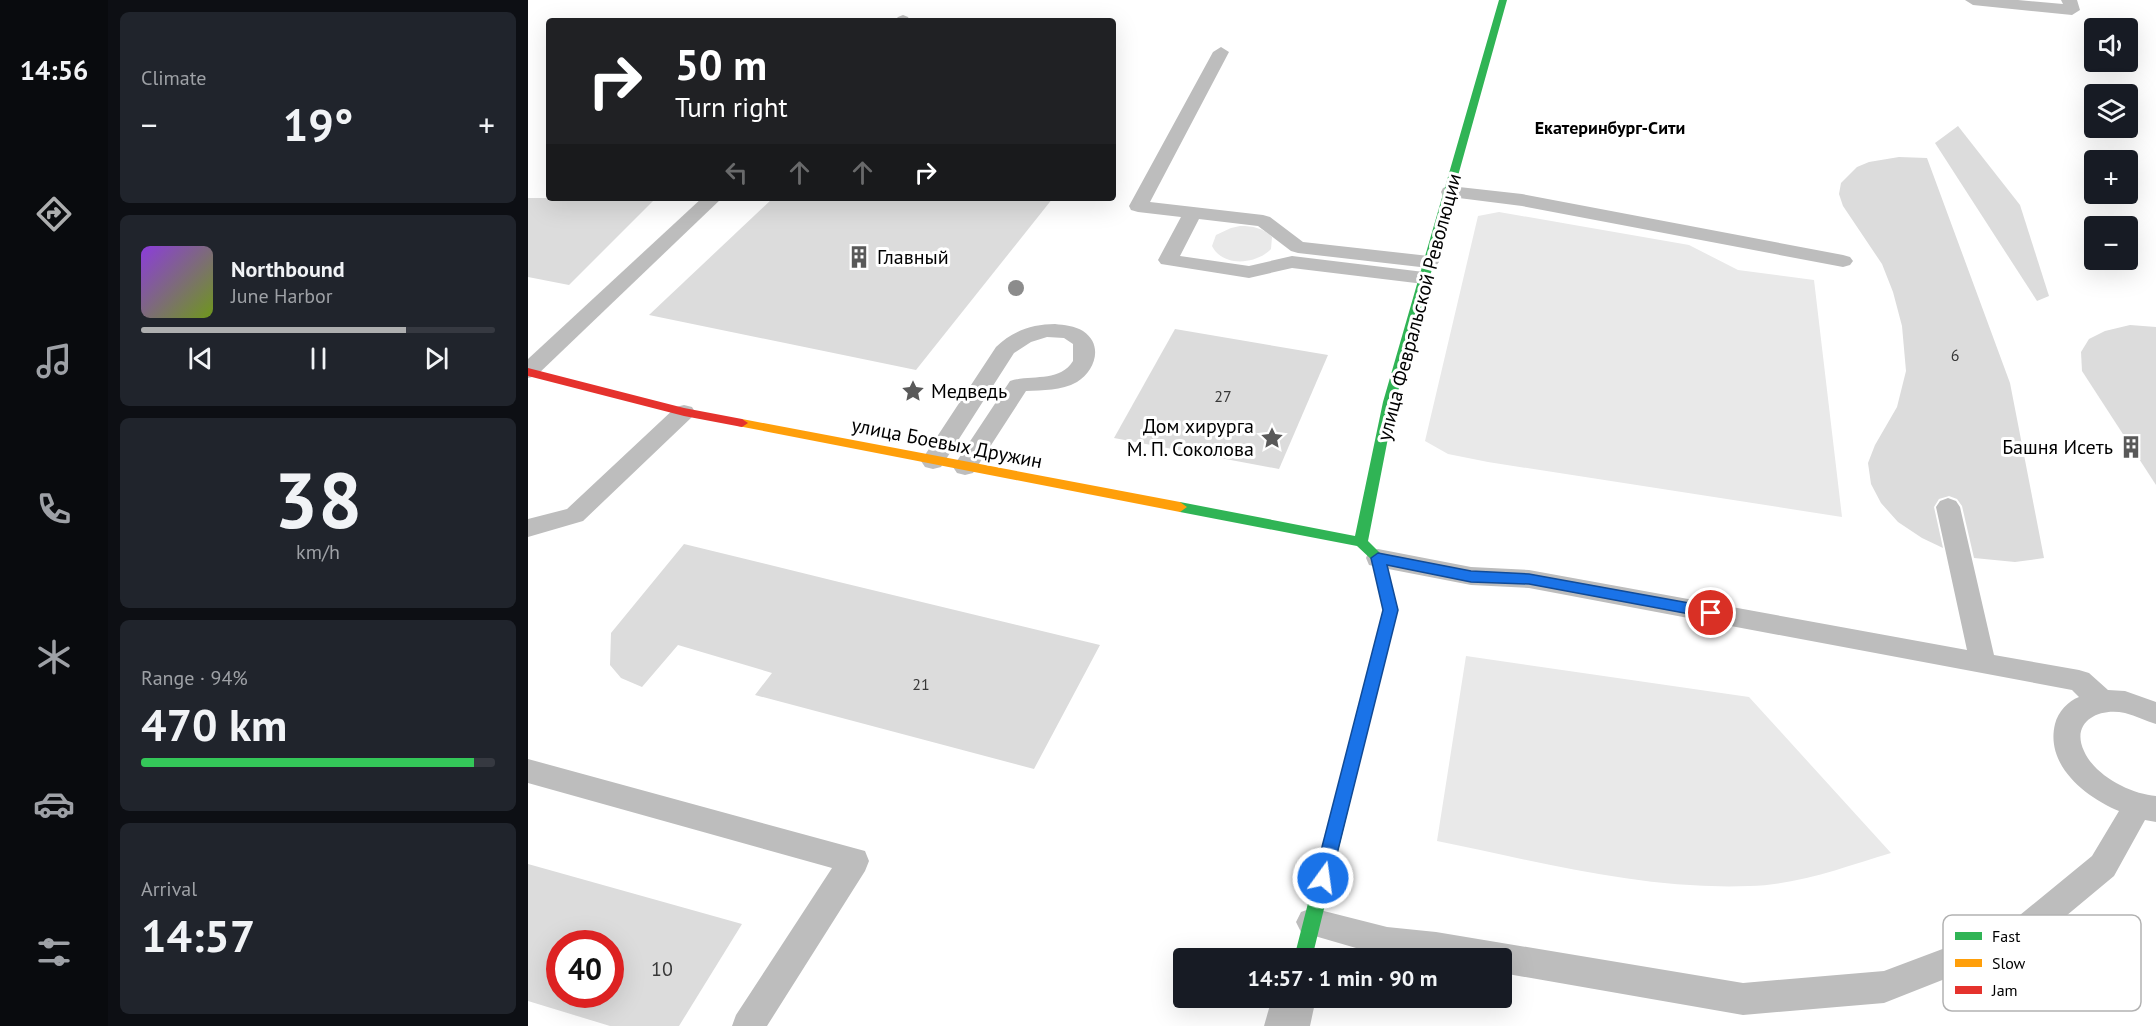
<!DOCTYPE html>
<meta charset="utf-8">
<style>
:root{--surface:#171b24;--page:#20242c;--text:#f1f3f6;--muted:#9ea1a6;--line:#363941;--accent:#adaeaf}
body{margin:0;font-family:"PT Sans",sans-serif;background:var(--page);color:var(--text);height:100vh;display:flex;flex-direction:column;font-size:22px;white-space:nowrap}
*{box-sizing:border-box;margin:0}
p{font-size:20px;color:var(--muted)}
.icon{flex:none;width:33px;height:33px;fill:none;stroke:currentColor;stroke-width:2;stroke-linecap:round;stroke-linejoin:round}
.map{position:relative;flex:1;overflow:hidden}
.drawer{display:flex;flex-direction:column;gap:12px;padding:12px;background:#0d0f14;width:420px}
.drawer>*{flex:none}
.hud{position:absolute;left:18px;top:18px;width:570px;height:183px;border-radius:6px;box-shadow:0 6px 24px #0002;background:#202124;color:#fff;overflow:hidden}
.controls{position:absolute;left:1556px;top:18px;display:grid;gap:12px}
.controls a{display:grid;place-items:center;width:54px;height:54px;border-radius:6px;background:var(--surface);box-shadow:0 6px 24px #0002;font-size:30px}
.speed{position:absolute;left:18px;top:930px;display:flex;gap:12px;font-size:30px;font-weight:700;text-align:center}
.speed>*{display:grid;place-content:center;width:78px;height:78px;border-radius:50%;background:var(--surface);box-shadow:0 6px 24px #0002;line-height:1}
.speed .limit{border:9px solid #d22;background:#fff;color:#111}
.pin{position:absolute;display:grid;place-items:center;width:51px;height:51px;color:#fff;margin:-26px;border:3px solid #fff;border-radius:50%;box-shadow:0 2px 6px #0007}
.me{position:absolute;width:66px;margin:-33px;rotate:14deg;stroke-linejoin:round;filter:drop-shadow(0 0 4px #0008)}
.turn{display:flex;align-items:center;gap:21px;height:126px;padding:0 30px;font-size:27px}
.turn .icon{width:78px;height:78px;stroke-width:2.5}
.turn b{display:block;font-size:42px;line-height:51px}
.lanes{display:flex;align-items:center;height:57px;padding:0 30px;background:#0003;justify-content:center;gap:30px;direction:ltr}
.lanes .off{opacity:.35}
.big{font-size:45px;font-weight:700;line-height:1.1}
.drawer .widget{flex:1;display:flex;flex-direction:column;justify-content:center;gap:9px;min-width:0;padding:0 21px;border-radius:9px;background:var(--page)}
.drawer .dial{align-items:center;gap:0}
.dial b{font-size:78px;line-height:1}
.song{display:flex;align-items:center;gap:18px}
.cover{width:72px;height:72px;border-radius:9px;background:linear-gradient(135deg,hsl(270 70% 55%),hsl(80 70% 35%))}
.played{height:6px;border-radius:3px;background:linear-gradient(90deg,var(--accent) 75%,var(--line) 75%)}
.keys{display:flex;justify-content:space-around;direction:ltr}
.heat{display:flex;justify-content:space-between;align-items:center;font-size:33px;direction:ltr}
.charge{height:9px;border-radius:4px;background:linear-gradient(90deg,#34c759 94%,var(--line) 0)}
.trip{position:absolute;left:645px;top:948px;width:339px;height:60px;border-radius:6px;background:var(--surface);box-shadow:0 6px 24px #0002;font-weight:700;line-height:60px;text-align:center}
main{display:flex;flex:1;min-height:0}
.tabs{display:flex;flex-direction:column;width:108px;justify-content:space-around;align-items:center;background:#090b0e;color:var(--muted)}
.tabs .icon{width:42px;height:42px}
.tabs .active{color:var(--accent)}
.tabs b{font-size:27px;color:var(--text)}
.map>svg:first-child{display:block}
.green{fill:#e9e9e9}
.building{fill:#dcdcdc;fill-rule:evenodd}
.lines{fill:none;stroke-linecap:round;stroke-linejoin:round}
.lane{fill:#bdbdbd;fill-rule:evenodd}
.street{fill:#bdbdbd;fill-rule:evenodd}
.fast{fill:#30b455;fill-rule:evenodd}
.slow{fill:#ff9f0a;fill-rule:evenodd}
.jam{fill:#e5322d;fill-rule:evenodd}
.tree{fill:#8c8c8c}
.route{fill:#1a73e8;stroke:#114b97;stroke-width:1.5}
.labels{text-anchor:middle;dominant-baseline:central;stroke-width:6;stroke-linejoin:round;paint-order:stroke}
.number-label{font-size:16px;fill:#373737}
.far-quarter-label{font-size:18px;font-weight:bold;fill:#000;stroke:#fff}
.poi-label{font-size:20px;fill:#000;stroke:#fff;text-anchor:start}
.street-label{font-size:20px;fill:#000;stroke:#fff}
.near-number-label{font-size:20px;fill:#373737}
.key{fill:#fff;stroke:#b2b2b2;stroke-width:1.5}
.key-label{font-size:16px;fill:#000}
</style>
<main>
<nav class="tabs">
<b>14:56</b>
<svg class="icon active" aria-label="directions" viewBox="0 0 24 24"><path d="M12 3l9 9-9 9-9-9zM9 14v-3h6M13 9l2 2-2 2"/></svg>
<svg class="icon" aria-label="music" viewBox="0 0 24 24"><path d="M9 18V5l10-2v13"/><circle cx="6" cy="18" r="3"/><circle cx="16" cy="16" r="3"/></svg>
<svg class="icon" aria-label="phone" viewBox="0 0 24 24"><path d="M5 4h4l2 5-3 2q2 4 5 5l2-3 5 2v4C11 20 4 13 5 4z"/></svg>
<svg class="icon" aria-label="climate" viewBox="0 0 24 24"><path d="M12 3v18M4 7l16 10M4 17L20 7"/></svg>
<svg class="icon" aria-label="car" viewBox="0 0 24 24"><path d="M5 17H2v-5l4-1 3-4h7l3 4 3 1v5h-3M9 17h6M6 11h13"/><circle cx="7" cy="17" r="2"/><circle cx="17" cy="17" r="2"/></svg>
<svg class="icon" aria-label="filters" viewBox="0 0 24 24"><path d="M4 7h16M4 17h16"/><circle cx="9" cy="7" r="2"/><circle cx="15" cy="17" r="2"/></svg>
</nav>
<section class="drawer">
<div class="widget"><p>Climate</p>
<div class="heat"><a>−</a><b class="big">19°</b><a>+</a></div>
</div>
<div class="widget">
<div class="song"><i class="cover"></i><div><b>Northbound</b><p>June Harbor</p></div></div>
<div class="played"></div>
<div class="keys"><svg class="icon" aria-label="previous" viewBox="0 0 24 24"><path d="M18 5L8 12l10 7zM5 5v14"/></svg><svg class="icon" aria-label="pause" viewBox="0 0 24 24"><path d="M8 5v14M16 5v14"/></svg><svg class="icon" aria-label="next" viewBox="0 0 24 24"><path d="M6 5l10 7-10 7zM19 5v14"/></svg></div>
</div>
<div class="widget dial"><b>38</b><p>km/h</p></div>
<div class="widget"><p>Range · 94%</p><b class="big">470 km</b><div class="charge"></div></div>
<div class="widget"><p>Arrival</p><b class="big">14:57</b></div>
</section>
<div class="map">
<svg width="1628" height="1026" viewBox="0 0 1628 1026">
<rect width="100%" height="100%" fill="#fff"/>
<!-- green -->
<g class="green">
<path d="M971 212 1161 245 1210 270 1286 280 1314 517 960 462 920 454 897 441 950 216Z"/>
<path d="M712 226C725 226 735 228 744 237L743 249C729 264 695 268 684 246L688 235 703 228Z"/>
<path d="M938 656 1221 697 1363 853C1316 867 1270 885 1221 886 1116 890 1012 862 909 841Z"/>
</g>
<!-- building -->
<g class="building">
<path d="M1430 126 1492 205 1521 296 1509 301 1407 143Z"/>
<path d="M1371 157 1399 158 1482 383 1516 558 1487 562 1446 558 1434 506 1429 499 1421 496 1411 499 1406 507 1415 548 1394 538 1370 522 1353 503 1343 484 1340 463 1347 445 1369 407 1378 371 1374 326 1365 292 1354 264 1315 206 1311 194 1313 183 1329 167 1341 162Z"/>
<path d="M0 198H128L41 285 0 277Z"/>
<path d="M245 198H525L388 370 121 315Z"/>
<path d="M1602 325 1628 327V485L1554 371 1553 352 1561 339 1577 331Z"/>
<path d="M647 329 800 355 751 469 586 438Z"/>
<path d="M156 544 311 582 572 645 506 769 227 695 244 673 150 645 114 687 93 678 82 665 83 633Z"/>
<path d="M0 864 214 924 151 1026H82L0 1001ZM32 944H82V994H32Z"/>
</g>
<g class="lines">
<!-- lane -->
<g class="lane">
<path d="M1437 0H1490L1535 4 1533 0H1549L1552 10 1544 15 1445 5Z"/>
<path d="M375 15 380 17 382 21H366L370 17Z"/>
<path d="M693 47 701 52 622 202 735 215 742 217 775 242 901 256 908 258 911 262 908 266 901 268 770 253 763 251 730 226 671 219 652 256 721 266 764 256 896 272 903 274 906 278 903 282 896 284 764 268 721 278 633 264 630 260 653 217 610 212 603 210 601 206 685 52Z"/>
<path d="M922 186 994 194 1315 255 1322 257 1325 261 1322 265 1315 267 994 206 915 196 913 192 915 188Z"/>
<path d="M174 198H194L8 376 0 378V359Z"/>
<path d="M527 324C536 325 547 326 555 331 576 345 567 371 549 382 533 391 515 390 498 391L445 473 437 475 429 473 425 467 482 381C504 374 531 383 545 361V344L536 338 519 337 503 342 486 353 413 467 405 469 397 467 393 461 468 347C484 331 505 324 527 324Z"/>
<path d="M156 405 164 407 167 412 164 417 55 521 0 537V519L39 509 148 407Z"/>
<path d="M1420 498 1428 501 1432 507 1466 655 1551 670 1561 673 1580 690 1597 691 1628 702V724C1618 721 1608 716 1597 713 1572 707 1542 721 1556 751 1567 776 1603 794 1628 796V822L1617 820 1586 876 1503 945 1356 1003 1215 1015 974 973V958L859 957 773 932 768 922 773 912 784 908 859 927 908 932 1215 983 1356 971 1481 924 1564 856 1591 811C1557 797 1517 765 1527 724 1530 712 1540 701 1551 697L1544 690 1001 588 943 585 850 567 841 565 838 558 841 551 850 549 943 567 1001 570 1439 650 1408 507 1412 501Z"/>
<path d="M0 759 337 851 341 861 337 871 239 1026H204L208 1015 304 868 0 783Z"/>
</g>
<!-- street -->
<path class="street" d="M744 998H788L782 1026H736Z"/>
<!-- fast -->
<path class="fast" d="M971 0H979L867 402 840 541 857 558 869 610 784 958H766L855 610 844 560 829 546 652 512 645 507 652 502 827 536 855 402Z"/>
<!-- slow -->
<path class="slow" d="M214 419 652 502 659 507 652 512 210 426 208 423Z"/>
<!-- jam -->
<path class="jam" d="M0 368 156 408 214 419 220 423 214 427 156 416 0 376Z"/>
</g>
<!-- trees -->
<circle class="tree" cx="488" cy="288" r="8"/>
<!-- route -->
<path class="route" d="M850 553 943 571 1001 574 1183 607 1188 609 1190 613 1188 617 1183 618 1001 584 943 582 859 565 870 610 803 878 801 883 795 886 789 883 786 878 855 610 843 558Z"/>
<!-- icons -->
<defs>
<g id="building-bare" transform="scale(1.8)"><path d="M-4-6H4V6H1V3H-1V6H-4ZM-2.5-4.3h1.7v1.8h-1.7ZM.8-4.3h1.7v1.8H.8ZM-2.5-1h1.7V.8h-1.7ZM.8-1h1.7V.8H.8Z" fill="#595959" stroke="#fff" stroke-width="2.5" paint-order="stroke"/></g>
<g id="sight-bare" transform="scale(1.8)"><path d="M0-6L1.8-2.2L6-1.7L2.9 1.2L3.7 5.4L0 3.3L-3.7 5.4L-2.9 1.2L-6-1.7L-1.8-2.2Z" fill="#595959" stroke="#fff" stroke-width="2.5" paint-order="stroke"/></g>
</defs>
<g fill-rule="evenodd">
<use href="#building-bare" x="331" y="257"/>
<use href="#sight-bare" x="385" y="391"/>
<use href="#sight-bare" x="744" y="438"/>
<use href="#building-bare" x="1603" y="447"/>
</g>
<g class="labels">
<!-- number labels -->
<g class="number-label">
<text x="1427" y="355">6</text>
<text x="695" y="396">27</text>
<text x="393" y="684">21</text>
</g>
<!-- far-quarter labels -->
<g class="far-quarter-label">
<text x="1082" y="127">Екатеринбург-Сити</text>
</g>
<!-- poi labels -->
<g class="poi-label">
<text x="349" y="257">Главный</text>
<text x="403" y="391">Медведь</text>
<text x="726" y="426" text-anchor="end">Дом хирурга<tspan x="726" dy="23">М. П. Соколова</tspan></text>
<text x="1585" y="447" text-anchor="end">Башня Исеть</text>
</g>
<!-- street labels -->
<g class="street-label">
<text transform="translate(891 307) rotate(-75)">улица Февральской Революции</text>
<text transform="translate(419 443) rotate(11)">улица Боевых Дружин</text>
</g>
<!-- near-number labels -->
<g class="near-number-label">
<text x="134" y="969">10</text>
</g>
</g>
<!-- legend -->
<rect x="1415" y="915" width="198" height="96" rx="9" class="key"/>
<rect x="1427" y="932" width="27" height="8" fill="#30b455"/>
<rect x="1427" y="959" width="27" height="8" fill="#ff9f0a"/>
<rect x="1427" y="986" width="27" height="8" fill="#e5322d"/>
<g class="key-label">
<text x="1464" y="942">Fast</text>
<text x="1464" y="969">Slow</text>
<text x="1464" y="996">Jam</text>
</g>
</svg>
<div class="controls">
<a><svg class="icon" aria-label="sound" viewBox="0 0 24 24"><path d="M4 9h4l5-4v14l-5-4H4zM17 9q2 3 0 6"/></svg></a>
<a><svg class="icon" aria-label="layers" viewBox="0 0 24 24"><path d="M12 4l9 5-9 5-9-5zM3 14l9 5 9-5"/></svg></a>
<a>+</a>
<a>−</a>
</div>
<div class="speed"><div class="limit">40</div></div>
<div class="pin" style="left:1183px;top:613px;background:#d93025"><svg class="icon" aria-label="arrive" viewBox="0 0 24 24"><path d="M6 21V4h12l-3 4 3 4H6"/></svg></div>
<svg class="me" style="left:795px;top:878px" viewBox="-20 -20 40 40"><circle r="17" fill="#1a73e8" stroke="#fff" stroke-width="3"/><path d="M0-11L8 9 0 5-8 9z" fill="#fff"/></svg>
<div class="trip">14:57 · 1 min · 90 m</div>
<div class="hud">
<div class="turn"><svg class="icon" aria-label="right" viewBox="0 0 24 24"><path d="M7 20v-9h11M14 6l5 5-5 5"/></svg><div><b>50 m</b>Turn right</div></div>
<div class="lanes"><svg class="icon off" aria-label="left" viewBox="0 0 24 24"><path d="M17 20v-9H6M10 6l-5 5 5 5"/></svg><svg class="icon off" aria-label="ahead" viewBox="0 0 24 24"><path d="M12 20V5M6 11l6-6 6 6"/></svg><svg class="icon off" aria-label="ahead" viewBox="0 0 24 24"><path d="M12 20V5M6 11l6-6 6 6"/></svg><svg class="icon" aria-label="right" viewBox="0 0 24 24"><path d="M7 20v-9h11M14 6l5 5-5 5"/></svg></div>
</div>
</div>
</main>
